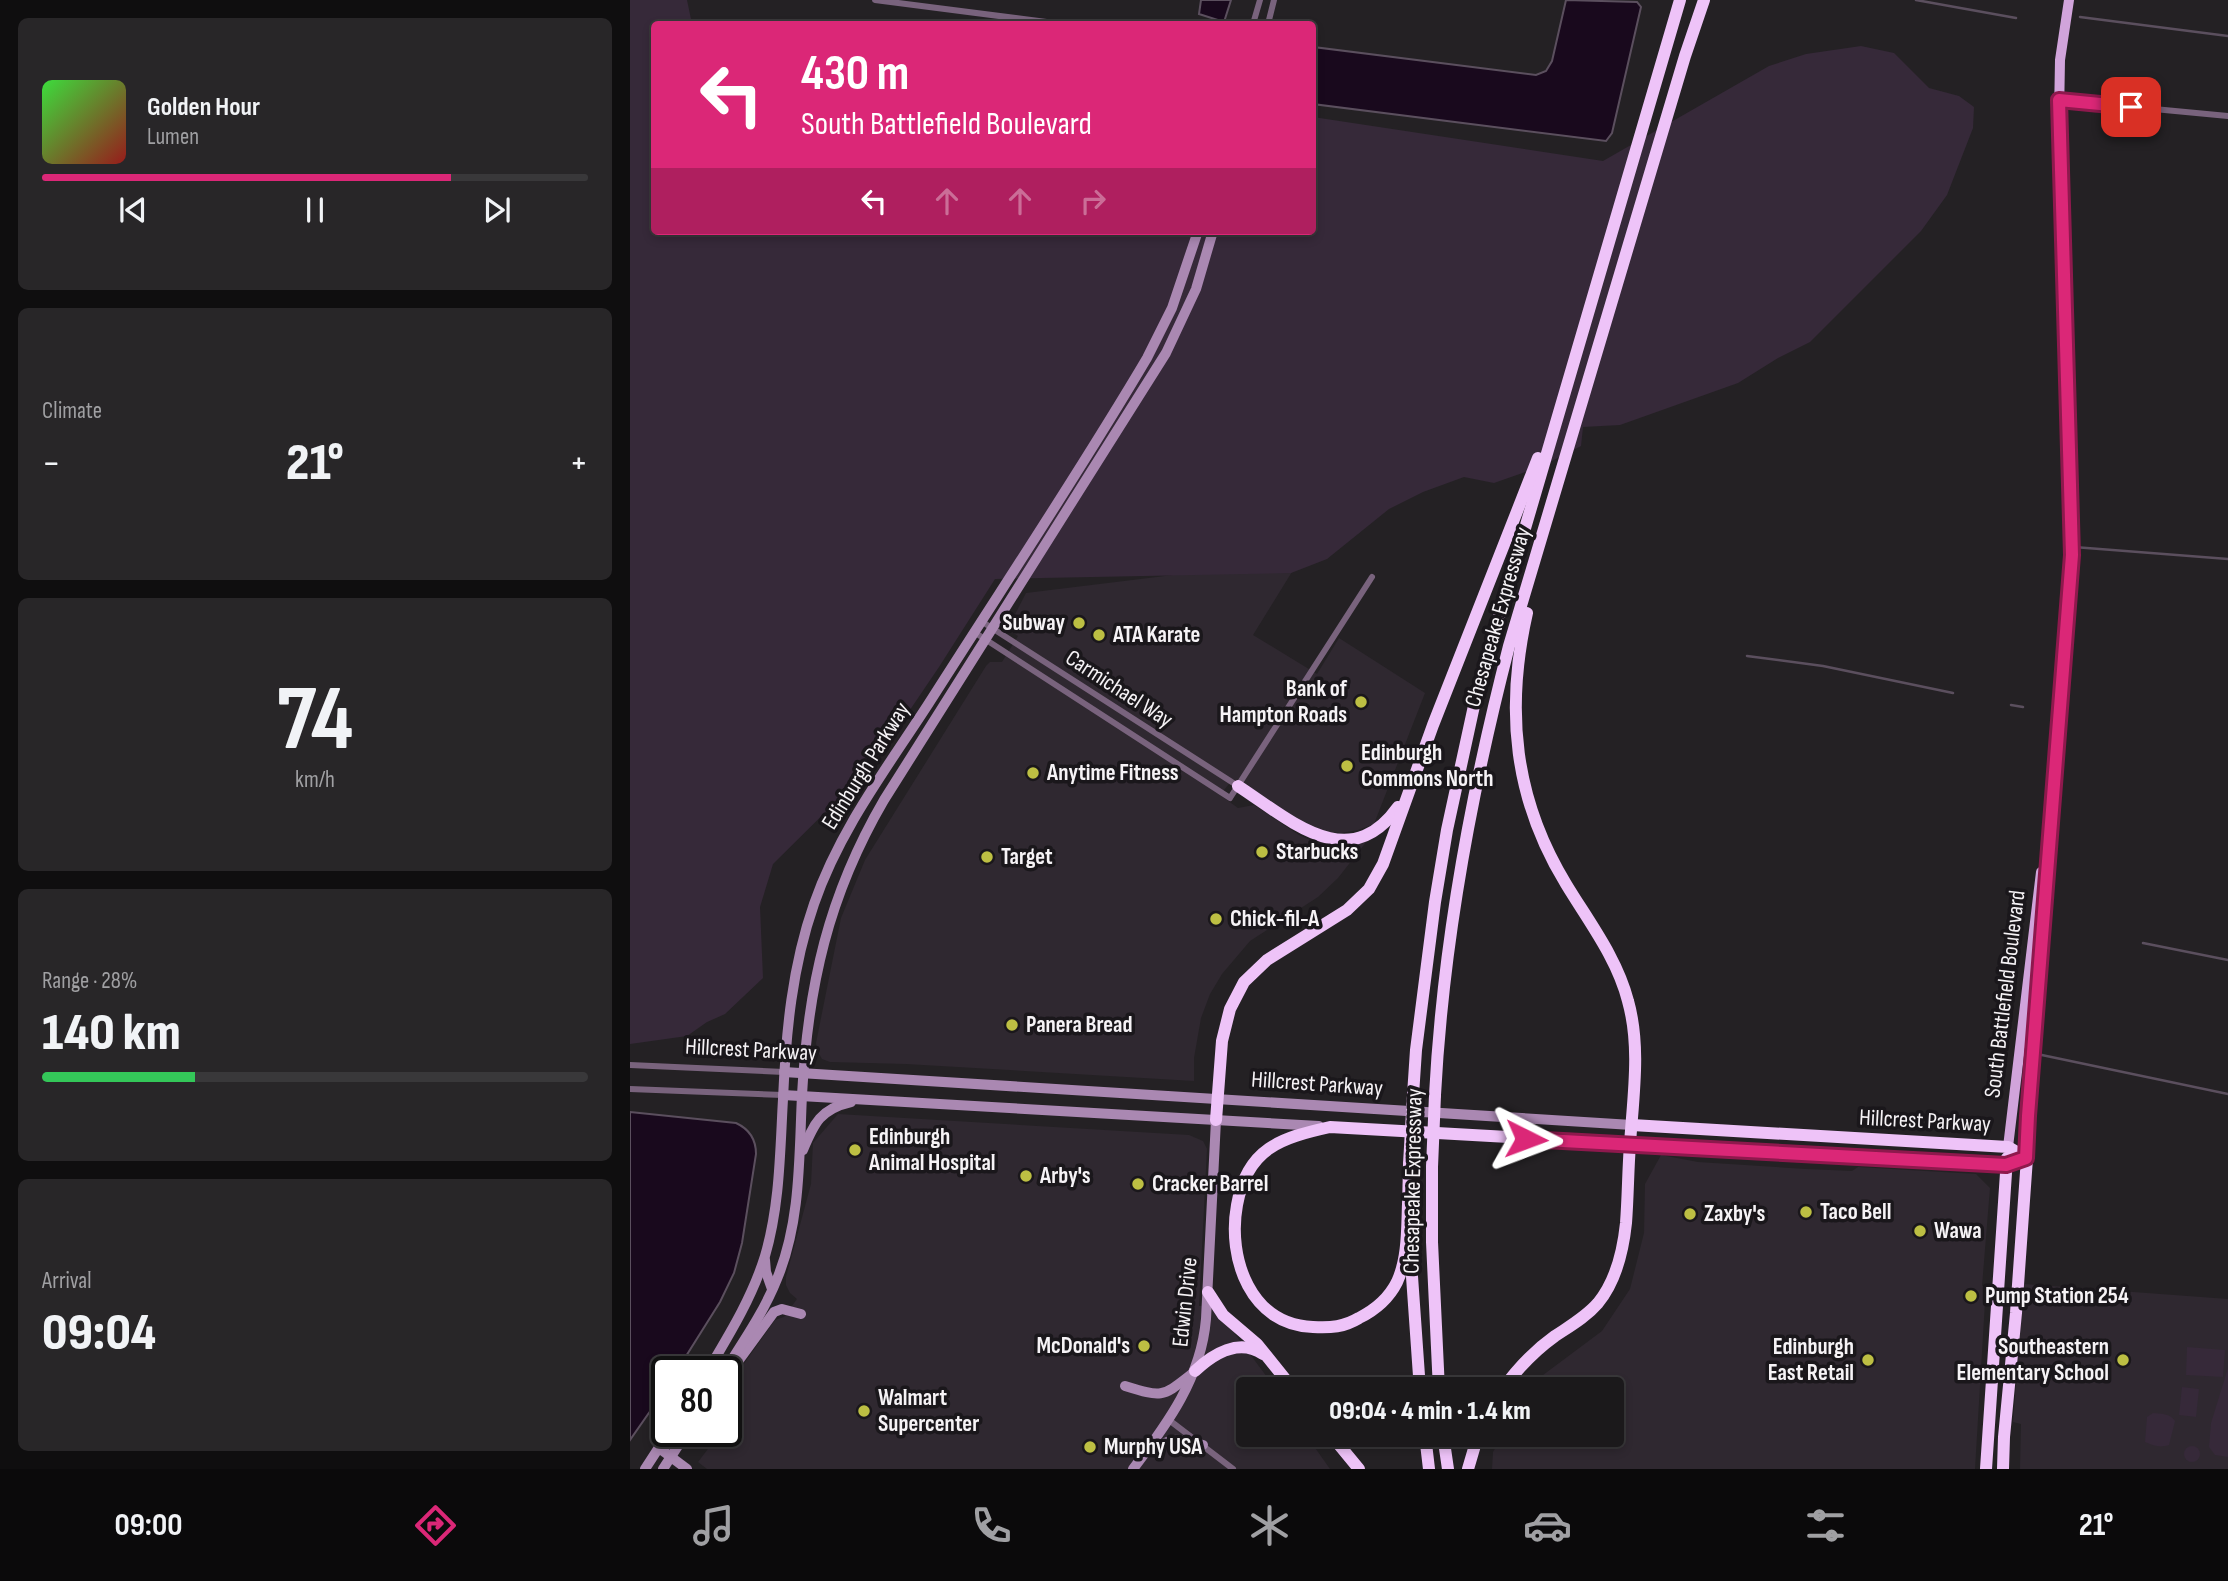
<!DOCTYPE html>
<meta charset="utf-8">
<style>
:root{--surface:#1b191b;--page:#282628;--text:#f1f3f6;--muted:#a0a0a3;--line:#39383a;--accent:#db2777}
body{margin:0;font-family:"Sofia Sans Condensed",sans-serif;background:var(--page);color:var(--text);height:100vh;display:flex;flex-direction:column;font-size:26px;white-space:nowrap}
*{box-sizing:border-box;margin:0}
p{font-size:23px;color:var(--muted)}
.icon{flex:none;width:38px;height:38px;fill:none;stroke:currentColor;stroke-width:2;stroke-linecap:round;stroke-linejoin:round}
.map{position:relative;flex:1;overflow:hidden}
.side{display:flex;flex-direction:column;gap:18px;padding:18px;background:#0f0e0f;width:630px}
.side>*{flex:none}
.banner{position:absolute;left:21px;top:21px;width:665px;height:214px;border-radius:7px;box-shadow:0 4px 10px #0003,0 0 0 2px var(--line);background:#db2777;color:#fff;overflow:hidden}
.speed{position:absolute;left:21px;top:1356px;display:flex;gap:14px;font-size:35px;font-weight:700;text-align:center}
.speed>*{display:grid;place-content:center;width:91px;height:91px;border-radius:50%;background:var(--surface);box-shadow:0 4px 10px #0003,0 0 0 2px var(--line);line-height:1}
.speed .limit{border:4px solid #111;border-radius:10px;background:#fff;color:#111}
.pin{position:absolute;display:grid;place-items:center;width:60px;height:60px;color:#fff;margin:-30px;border-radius:14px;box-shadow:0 4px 10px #0006}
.me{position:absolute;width:77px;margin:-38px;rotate:93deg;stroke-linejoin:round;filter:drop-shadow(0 0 5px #0008)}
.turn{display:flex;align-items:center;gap:24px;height:147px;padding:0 35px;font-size:32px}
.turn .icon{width:91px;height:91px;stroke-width:2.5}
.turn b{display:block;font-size:49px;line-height:60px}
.lanes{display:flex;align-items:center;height:66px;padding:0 35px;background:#0003;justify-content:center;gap:35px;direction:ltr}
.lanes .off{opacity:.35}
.big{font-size:52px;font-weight:800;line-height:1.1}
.side .widget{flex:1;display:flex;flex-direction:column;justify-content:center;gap:10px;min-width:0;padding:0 24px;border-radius:10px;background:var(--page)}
.side .dial{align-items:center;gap:0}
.dial b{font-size:91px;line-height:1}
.song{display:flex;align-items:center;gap:21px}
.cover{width:84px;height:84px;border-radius:10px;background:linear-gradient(135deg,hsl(120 70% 55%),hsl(0 70% 35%))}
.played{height:7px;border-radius:4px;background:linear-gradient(90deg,var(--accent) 75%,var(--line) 75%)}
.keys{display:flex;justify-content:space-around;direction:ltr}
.heat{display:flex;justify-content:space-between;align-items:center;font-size:38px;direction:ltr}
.charge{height:10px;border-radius:5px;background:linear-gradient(90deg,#34c759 28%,var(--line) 0)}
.trip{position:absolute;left:606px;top:1377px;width:388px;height:70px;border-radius:7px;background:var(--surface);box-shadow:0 4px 10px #0003,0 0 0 2px var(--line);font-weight:800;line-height:70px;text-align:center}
.menu{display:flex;height:112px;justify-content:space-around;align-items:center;background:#0b0a0b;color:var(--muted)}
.menu .icon{width:49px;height:49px}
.menu .selected{color:var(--accent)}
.menu b{font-size:32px;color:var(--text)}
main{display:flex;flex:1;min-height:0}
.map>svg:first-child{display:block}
.built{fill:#2f2830}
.green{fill:#362939}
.water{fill:#19091d;stroke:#5b4f5e;stroke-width:2}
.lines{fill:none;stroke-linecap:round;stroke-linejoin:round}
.stream{stroke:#5b4f5e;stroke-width:2.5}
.street{stroke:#79637d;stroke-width:6}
.secondary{stroke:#aa88b2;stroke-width:10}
.primary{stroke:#d1a4db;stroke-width:10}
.highway{stroke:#eec3f8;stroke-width:12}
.highway-bridge{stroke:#eec3f8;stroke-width:12}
.route-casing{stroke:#8e194d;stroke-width:18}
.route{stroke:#db2777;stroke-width:12}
.poi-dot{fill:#bdbf43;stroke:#1a171b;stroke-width:2.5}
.labels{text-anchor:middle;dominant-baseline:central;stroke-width:7;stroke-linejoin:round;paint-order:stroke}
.street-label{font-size:23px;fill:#f6f3f6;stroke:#1a171b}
.poi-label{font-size:23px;font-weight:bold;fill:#f6f3f6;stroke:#1a171b;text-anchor:start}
</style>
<main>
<section class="side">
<div class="widget">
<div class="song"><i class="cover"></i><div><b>Golden Hour</b><p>Lumen</p></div></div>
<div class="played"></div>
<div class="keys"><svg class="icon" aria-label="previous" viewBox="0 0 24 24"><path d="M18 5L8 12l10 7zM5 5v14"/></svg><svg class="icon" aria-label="pause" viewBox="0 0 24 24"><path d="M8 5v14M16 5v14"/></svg><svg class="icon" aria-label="next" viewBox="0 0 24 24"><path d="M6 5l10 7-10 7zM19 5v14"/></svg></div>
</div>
<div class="widget"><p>Climate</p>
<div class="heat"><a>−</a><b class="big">21°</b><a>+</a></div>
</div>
<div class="widget dial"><b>74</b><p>km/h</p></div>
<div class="widget"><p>Range · 28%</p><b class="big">140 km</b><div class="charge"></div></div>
<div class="widget"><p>Arrival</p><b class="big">09:04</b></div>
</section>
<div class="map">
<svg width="1598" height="1469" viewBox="0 0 1598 1469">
<rect width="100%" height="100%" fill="#242124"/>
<!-- built -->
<g class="built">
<path d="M625 565 665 567 623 635 687 674 709 638 795 693 744 824 728 830 711 833 699 832 676 825 603 779 590 795 608 808 624 805 669 835 689 844 714 846 737 841 708 878 688 897 620 941 592 974 580 994 571 1018 564 1058V1081L276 1064 200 1062 192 1059 187 1050 186 1043 211 918 235 860 356 666 360 662H372L388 636 382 632 379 626 396 593Z"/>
<path d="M208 1114 559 1135 573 1141 577 1149 569 1306H589L602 1330 646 1389 618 1390V1435H676L700 1469H77L68 1462 84 1441 71 1432H96V1389L145 1320 154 1317 167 1299 160 1293 156 1285V1277L181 1184 183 1143Z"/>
<path d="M1031 1155 1068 1162 1176 1169 1222 1171 1228 1167 1346 1174 1360 1188 1352 1286 1356 1285 1345 1469H862L863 1452 873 1435H982V1390L898 1389 901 1384 972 1331 1000 1289 1014 1233 1015 1184Z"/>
<path d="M1394 1284 1598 1299V1469H1390L1391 1424 1383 1422Z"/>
</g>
<!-- green -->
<g class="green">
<path d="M0 0H57L62 24H65H24V231H682L683 117 973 161 1139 66 1176 54 1231 46 1264 53 1299 88 1329 96 1344 107 1343 128 1317 195 1291 231 1180 342 1148 358 1108 383 990 425 953 427 951 446 912 466 864 483 834 477 793 492 759 509 697 559 661 573 365 579 309 667 242 766 143 864 130 907 133 978 95 1014 77 1022 57 1036 0 1044Z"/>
<path d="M1557 1347 1595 1350 1593 1377 1556 1375Z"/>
<path d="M1598 1368V1457L1585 1455 1579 1447 1581 1423Z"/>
<path d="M1552 1387 1569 1389 1566 1417 1549 1415Z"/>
<path d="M1523 1413C1531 1414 1540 1413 1545 1421L1539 1445C1530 1448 1524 1446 1515 1442L1517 1417Z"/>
<circle cx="1562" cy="1454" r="8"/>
</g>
<!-- water -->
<g class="water">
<path d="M571 0H601L594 22 569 14Z"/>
<path d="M936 0 1007 2 1011 7 982 133 976 141 683 104V47L906 75 916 71 922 61Z"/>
<path d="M0 1112 106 1123C119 1129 126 1139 126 1154L112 1243 104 1273 90 1302 46 1372H37V1387L0 1440Z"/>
</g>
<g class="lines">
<!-- stream -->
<g class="stream">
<path d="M1286 0 1386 18"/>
<path d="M1450 17 1598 36"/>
<path d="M1444 547 1598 559"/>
<path d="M1117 656 1193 666 1323 693"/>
<path d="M1381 705 1393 707"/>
<path d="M1513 943 1598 960"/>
<path d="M1407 1054 1598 1094"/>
</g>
<!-- street -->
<g class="street">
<path d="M245 0 432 24"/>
<path d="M623 24 630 0"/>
<path d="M638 24 644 0"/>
<path d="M1429 100 1598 116"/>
<path d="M351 621 608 786"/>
<path d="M344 632 600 798 742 577"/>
<path d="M0 1065 154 1072"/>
<path d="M0 1089 153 1095"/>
<path d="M539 1420 603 1469"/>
</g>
<!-- secondary -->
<g class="secondary">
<path d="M154 1072 1002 1125"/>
<path d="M153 1095 689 1126"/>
<path d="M173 1150C184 1124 190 1109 221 1102"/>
<path d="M135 1260 136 1272 142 1289"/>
<path d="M109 1360 144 1312 152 1309 171 1314"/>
<path d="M77 1372C99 1335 122 1298 135 1256 150 1205 150 1151 153 1099 156 1032 162 967 184 904 210 829 257 768 299 703 372 588 448 475 517 358L542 308 568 231"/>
<path d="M94 1372C113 1342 134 1312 147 1279 171 1221 169 1157 172 1095 178 986 198 896 254 800L536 353 566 289 583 231"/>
<path d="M495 1386C534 1398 532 1397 563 1373"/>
<path d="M29 1448 57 1469"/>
<path d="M519 1452C544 1437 544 1437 573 1445"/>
<path d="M15 1469 39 1432"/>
<path d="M33 1469 57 1432"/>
<path d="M503 1469C538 1423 571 1378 576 1319L586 1120"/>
</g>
<!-- primary -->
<g class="primary">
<path d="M1378 1147 1411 872"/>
<path d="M1397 1158 1398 1116 1442 555 1441 458 1429 116 1430 60 1439 0"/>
</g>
<!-- highway -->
<g class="highway">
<path d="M608 786C660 820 719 876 768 807"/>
<path d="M783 1095 786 1050 805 902 817 830 847 692 1050 0"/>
<path d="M805 1095C813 942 841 793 879 646L1055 56 1074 0"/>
<path d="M586 1120 592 1041 600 1009 614 982 637 960 717 910 739 889 753 864 803 725 908 458"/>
<path d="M1002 1125 1378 1147 1397 1158"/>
<path d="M802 1167V1242L809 1390"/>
<path d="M778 1204C777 1229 778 1258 767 1282 759 1298 745 1310 729 1318 714 1327 701 1328 683 1327 621 1325 597 1259 607 1205 617 1148 651 1138 700 1127L1376 1165 1397 1158"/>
<path d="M778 1209 779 1164"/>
<path d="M780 1248 790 1390"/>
<path d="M578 1292 593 1315 627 1344 664 1390"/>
<path d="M565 1371C583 1354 609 1338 633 1354"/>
<path d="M872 1390C887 1369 904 1351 925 1336 940 1326 956 1317 968 1303 986 1281 993 1252 996 1223 998 1197 998 1170 1000 1144 1003 1097 1011 1047 998 1001 987 958 959 922 936 884 884 799 875 710 897 613"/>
<path d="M701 1435 729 1469"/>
<path d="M795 1435 799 1469"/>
<path d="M813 1435 818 1469"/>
<path d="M838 1469 848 1435"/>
<path d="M1356 1469 1377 1158"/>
<path d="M1373 1469 1374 1437 1386 1313 1397 1158"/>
</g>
<!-- highway-bridge -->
<g class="highway-bridge">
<path d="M779 1164 783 1095"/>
<path d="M802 1167 805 1095"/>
</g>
</g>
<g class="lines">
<!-- route casing -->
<g class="route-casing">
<path id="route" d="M896 1139 1376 1165 1396 1158 1398 1116 1442 555 1429 100 1501 107"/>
</g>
<!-- route -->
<use href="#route" class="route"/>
</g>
<!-- markers -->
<g class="poi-dot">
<circle cx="449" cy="623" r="7"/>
<circle cx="469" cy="635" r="7"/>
<circle cx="731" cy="702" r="7"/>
<circle cx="717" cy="766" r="7"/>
<circle cx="403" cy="773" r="7"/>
<circle cx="632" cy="852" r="7"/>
<circle cx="357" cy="857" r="7"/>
<circle cx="586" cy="919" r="7"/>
<circle cx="382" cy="1025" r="7"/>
<circle cx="225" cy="1150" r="7"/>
<circle cx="396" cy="1176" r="7"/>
<circle cx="508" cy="1184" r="7"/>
<circle cx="1176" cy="1212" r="7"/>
<circle cx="1060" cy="1214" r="7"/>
<circle cx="1290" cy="1231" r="7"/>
<circle cx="1341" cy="1296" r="7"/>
<circle cx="514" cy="1346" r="7"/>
<circle cx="1238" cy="1360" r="7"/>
<circle cx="1493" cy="1360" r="7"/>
<circle cx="234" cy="1411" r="7"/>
<circle cx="460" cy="1447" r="7"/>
</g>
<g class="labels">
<!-- street labels -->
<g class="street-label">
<text transform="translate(868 617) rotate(-74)">Chesapeake Expressway</text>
<text transform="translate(489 689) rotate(33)">Carmichael Way</text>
<text transform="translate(236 766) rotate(-58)">Edinburgh Parkway</text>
<text transform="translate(1375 994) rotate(-83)">South Battlefield Boulevard</text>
<text transform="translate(121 1050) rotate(3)">Hillcrest Parkway</text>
<text transform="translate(687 1084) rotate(4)">Hillcrest Parkway</text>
<text transform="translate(1295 1121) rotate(3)">Hillcrest Parkway</text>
<text transform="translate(783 1181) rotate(-89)">Chesapeake Expressway</text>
<text transform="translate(555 1302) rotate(-84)">Edwin Drive</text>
</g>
<!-- poi labels -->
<g class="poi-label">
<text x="435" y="623" text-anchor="end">Subway</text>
<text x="483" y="635">ATA Karate</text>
<text x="717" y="689" text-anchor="end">Bank of<tspan x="717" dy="26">Hampton Roads</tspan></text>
<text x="731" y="753">Edinburgh<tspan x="731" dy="26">Commons North</tspan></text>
<text x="417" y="773">Anytime Fitness</text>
<text x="646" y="852">Starbucks</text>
<text x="371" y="857">Target</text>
<text x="600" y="919">Chick-fil-A</text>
<text x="396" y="1025">Panera Bread</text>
<text x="239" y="1137">Edinburgh<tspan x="239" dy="26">Animal Hospital</tspan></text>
<text x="410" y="1176">Arby's</text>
<text x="522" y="1184">Cracker Barrel</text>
<text x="1190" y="1212">Taco Bell</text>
<text x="1074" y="1214">Zaxby's</text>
<text x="1304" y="1231">Wawa</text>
<text x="1355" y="1296">Pump Station 254</text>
<text x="500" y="1346" text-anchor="end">McDonald's</text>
<text x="1224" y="1347" text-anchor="end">Edinburgh<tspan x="1224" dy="26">East Retail</tspan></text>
<text x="1479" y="1347" text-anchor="end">Southeastern<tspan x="1479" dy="26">Elementary School</tspan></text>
<text x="248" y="1398">Walmart<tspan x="248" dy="26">Supercenter</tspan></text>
<text x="474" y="1447">Murphy USA</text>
</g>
</g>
</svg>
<div class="speed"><div class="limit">80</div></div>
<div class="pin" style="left:1501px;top:107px;background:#d93025"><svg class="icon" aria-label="arrive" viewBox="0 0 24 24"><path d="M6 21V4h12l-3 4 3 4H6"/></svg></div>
<svg class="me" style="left:896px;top:1139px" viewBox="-20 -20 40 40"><path d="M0-17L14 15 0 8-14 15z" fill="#db2777" stroke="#fff" stroke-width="4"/></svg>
<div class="trip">09:04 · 4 min · 1.4 km</div>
<div class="banner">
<div class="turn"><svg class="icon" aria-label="left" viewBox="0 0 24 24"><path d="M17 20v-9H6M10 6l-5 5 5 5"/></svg><div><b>430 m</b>South Battlefield Boulevard</div></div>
<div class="lanes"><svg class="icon" aria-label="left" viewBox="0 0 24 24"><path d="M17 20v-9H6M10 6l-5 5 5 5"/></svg><svg class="icon off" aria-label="ahead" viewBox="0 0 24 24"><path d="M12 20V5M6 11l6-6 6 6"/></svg><svg class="icon off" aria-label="ahead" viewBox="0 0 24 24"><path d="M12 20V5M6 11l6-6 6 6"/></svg><svg class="icon off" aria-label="right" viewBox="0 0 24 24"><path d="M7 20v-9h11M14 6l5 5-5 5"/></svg></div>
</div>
</div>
</main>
<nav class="menu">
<b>09:00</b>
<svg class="icon selected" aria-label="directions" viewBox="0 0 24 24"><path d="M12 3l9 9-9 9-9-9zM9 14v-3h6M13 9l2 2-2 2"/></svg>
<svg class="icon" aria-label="music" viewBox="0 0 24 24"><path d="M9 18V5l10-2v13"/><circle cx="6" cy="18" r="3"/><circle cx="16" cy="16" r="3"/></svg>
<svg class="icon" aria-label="phone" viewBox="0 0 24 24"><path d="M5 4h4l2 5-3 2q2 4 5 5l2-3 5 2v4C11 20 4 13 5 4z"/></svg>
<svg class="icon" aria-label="climate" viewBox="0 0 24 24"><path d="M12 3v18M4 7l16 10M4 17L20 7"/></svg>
<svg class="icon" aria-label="car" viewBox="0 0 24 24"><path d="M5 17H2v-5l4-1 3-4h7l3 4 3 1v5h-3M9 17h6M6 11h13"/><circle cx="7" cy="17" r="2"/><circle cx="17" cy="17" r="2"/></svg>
<svg class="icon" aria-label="filters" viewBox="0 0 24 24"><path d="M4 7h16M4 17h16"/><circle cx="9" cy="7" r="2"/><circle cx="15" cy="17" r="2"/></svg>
<b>21°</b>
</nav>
